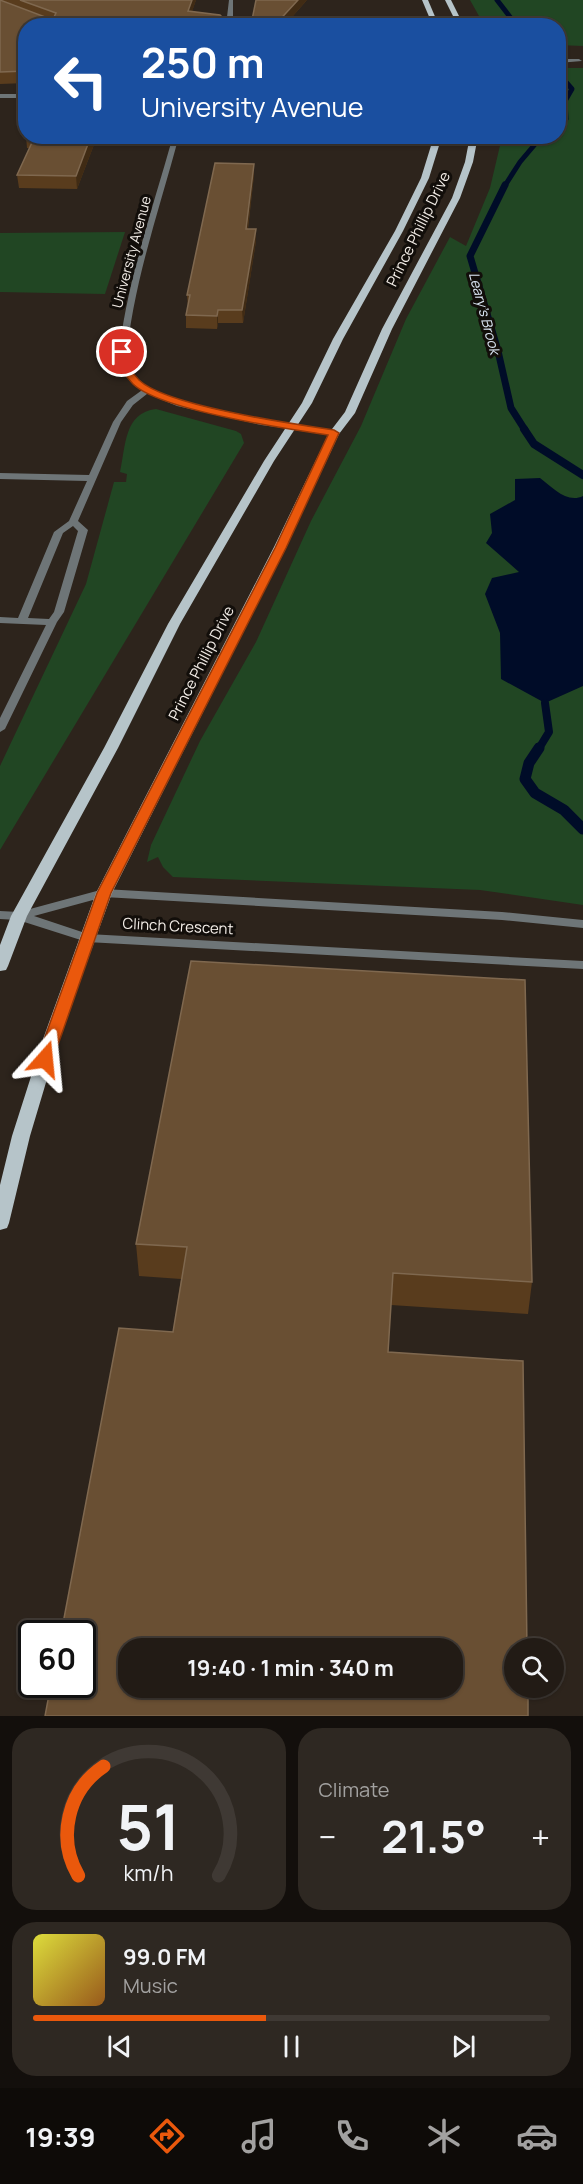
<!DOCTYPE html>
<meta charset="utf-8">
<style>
:root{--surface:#221b15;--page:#2e2822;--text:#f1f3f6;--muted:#a2a1a0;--line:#3f3934;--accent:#ea580c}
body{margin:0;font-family:Manrope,sans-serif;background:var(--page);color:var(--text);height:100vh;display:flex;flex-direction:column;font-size:22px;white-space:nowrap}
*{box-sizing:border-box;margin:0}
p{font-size:20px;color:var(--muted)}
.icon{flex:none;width:33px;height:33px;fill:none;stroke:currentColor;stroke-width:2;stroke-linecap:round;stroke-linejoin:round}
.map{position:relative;height:1716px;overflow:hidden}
.drawer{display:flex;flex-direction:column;gap:12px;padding:12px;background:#130f0c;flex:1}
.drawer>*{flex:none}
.guide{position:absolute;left:18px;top:18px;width:548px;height:126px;border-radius:24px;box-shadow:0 2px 4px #0004,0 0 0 2px var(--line);background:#1a4fa0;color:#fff;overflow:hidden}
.controls{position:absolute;left:504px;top:1638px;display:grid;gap:12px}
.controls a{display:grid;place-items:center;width:60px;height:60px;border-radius:50%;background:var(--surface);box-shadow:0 2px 4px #0004,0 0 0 2px var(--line);font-size:30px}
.speed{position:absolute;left:18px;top:1620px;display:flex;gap:12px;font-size:30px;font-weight:700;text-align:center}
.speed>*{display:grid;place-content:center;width:78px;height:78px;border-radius:50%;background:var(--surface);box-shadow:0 2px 4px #0004,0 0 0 2px var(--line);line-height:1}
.speed .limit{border:3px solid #111;border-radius:9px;background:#fff;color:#111}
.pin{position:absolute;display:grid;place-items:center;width:51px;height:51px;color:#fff;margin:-26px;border:3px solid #fff;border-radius:50%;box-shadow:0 2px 6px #0007}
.me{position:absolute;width:66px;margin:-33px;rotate:18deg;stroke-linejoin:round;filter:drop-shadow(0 0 4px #0008)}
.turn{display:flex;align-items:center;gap:21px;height:126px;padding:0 24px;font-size:27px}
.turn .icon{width:78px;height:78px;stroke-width:2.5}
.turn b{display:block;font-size:42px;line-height:51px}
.big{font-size:45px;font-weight:700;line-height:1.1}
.drawer .tile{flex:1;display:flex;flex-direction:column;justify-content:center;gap:9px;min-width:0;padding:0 21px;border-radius:24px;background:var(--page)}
.drawer .dial{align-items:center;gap:0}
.dial svg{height:156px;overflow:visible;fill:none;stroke:var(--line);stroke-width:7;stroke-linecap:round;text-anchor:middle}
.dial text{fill:var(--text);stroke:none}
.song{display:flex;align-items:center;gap:18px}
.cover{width:72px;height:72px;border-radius:9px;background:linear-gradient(135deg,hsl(60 70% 55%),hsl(30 70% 35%))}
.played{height:6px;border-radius:3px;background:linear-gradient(90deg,var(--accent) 45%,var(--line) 45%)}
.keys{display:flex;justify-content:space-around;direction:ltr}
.heat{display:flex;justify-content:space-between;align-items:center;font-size:33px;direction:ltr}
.drawer .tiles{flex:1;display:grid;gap:12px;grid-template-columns:1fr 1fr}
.tile:last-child{grid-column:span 2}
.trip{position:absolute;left:118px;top:1638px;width:345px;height:60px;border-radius:24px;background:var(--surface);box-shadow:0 2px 4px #0004,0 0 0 2px var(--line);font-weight:700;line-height:60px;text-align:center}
.menu{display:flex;height:96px;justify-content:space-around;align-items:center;background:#0e0b08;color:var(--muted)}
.menu .icon{width:42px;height:42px}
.menu .active{color:var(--accent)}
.menu b{font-size:27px;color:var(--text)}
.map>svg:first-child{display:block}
.green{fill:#214623}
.water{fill:#000c28}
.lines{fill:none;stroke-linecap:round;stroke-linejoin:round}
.stream-far3{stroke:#000c28;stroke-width:5}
.stream-far2{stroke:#000c28;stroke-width:7}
.stream-far1{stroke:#000c28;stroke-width:8}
.stream{stroke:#000c28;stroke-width:11}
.service{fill:#6e7577;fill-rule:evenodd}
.minor{fill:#6e7577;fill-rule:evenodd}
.primary{fill:#b6c4c9;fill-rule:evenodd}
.wall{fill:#593c1d}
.shaded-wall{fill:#402b14}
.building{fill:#694f33;stroke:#7f684f;stroke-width:1.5;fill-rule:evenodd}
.route{fill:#ea580c;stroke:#983908;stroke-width:1.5}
.labels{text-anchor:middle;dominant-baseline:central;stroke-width:6;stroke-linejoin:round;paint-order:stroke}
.far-street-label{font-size:14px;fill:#f3ede7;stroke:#120e0a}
.far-water-label{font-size:14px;font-style:italic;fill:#dae5f3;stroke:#120e0a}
.street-label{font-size:15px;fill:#f3ede7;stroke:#120e0a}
</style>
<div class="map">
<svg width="583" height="1716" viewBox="0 0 583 1716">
<rect width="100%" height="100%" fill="#2d241c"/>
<!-- green -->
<g class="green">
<path d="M470 0H583V46L558 45V26L484 25Z"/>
<path d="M558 68H583V905L480 890 173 877 163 867 158 857 147 862 151 845 200 741 256 642 311 521 361 426 406 319 450 237 466 246 490 188 502 137 558 136Z"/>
<path d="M125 232 105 294 0 292V233Z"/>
<path d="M156 409 236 431 241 434 244 443 0 850V766L86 584 114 482H126L127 474 120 472C126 445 124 413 156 409Z"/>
</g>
<!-- water -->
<path class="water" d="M540 478C552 487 567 504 583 496V686L545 703 501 679 500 633 485 594 492 578 519 572 486 543 492 533 490 514 515 500V479Z"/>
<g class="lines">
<!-- stream-far3 -->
<g class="stream-far3">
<path d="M497 0 517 26"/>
<path d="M558 73 572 89 565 101 566 119 558 128"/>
<path d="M504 187 520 162 542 136"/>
</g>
<!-- stream-far2 -->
<path class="stream-far2" d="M505 185 470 256 498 351 511 408 525 430"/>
<!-- stream-far1 -->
<g class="stream-far1">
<path d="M524 429 534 444 583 475"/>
<path d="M538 750 549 732 545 703"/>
</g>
<!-- stream -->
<path class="stream" d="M539 748 529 763 525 779 535 793 564 810 583 829"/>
<!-- service -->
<path class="service" d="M145 388 152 390 133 405 121 422 78 521 88 530 64 612 57 622 5 729 0 732V718L46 625 0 623V617L18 618 54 532 69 521 87 481 0 479V473L89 475 113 422 127 401ZM73 526 78 531 54 612 49 619 28 618 63 533Z"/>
<!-- minor -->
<g class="minor">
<path d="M229 0H233V17L227 26H222L227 17Z"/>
<path d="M558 59H579L582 61 558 63Z"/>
<rect x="0" y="94" width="26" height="4"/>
<path d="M173 136H179C159 211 132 286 126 363 130 370 134 376 140 381 179 414 283 424 334 430L338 433 337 435 261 425 177 406 155 397 137 387 118 363C125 286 152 211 173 136Z"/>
<path d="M104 889 502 912 583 920V928L502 920 104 897 34 916 88 934 583 961V969L87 942 18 920 0 919V911L19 912Z"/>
</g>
<!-- primary -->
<g class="primary">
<path d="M422 0H428L439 26H433Z"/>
<path d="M445 0H451L464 26H458Z"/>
<path d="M434 136H442L429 178 403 231 343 339 312 403 274 461 180 624 118 748 27 916 8 966 6 970 0 971V945L11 916 104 748 168 624 264 461 302 403 333 339 395 231 421 178Z"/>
<path d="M470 136H478L473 162 460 198 392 329 355 413 339 434 286 547 112 893 59 1039 30 1136 9 1223 7 1228 0 1230V1185L12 1136 43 1039 96 893 274 547 329 433 345 412 382 329 452 198 465 162Z"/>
</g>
</g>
<!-- wall -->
<g class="wall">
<path d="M0 0H196L192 11 222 17 252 20 307 0 284 26H26V83L0 84Z"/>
<path d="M26 136H117L115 142H95L77 189 19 188 17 175 30 148H27Z"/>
<path d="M254 164V175L248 229 256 241 243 323H218L217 329 186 328V315L188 307 187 295Z"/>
<path d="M191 961 532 1282 528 1314 391 1305 388 1352 173 1332 181 1279 139 1276 136 1244Z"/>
</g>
<!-- shaded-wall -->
<g class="shaded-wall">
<path d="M192 0H196L189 21 188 11Z"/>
<path d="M298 0H307L284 26H274Z"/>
<path d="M91 136H94L95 142 77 189 76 176Z"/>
<path d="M221 136H256L221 144Z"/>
<path d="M254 164V175L246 241V229Z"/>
<path d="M256 229V241L243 323 242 310Z"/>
<path d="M218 310V323L217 329V316Z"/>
</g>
<!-- building -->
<g class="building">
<path d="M0 0 45 17H54L56 13 20 0H192L188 11 220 15 222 17 252 20 256 0H298L274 26H26V71L0 72Z"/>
<path d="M35 136H91L76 176 17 175Z"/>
<path d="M215 163 254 164 246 229H256L242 310H218L217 316 186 315 190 295H187Z"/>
<path d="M191 961 525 980 532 1282 393 1273 388 1352 523 1361 527 1648H514V1688H528V1716H45L51 1684H82V1634H61L119 1328 173 1332 187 1247 136 1244ZM129 1648H453V1688H129Z"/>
</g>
<!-- route -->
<path class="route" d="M122 349 126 352C127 363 131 372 139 380 166 406 293 424 334 430L339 433 286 548 111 893 53 1059 50 1063H39L37 1059 97 893 275 548 328 435C287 429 160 410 133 384 124 375 118 364 117 352Z"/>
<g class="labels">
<!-- far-street labels -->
<g class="far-street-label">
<text transform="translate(131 252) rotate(-75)">University Avenue</text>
</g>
<!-- far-water labels -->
<g class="far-water-label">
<text transform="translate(485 313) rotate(75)">Leary's Brook</text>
</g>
<!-- street labels -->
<g class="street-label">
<text transform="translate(418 229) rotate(-64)">Prince Phillip Drive</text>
<text transform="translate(201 663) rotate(-63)">Prince Phillip Drive</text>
<text transform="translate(178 926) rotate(3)">Clinch Crescent</text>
</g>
</g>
</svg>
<div class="controls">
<a><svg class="icon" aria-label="search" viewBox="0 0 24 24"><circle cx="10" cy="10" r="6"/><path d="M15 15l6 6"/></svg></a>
</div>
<div class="speed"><div class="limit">60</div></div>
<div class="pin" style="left:122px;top:352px;background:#d93025"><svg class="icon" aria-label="arrive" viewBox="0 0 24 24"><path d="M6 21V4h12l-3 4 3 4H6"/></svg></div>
<svg class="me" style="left:45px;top:1059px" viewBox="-20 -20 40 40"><path d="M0-17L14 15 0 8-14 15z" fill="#ea580c" stroke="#fff" stroke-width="4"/></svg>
<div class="trip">19:40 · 1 min · 340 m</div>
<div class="guide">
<div class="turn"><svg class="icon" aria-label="left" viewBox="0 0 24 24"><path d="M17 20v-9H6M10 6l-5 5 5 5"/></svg><div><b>250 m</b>University Avenue</div></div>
</div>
</div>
<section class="drawer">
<div class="tiles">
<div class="tile dial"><svg viewBox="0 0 100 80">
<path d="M14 69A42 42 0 1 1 86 69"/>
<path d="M14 69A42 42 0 0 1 27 13" stroke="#ea580c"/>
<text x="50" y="56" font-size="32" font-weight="700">51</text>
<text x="50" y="72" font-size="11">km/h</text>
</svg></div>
<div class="tile"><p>Climate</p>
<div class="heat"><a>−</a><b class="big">21.5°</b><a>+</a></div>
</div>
<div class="tile">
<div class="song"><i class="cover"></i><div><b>99.0 FM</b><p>Music</p></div></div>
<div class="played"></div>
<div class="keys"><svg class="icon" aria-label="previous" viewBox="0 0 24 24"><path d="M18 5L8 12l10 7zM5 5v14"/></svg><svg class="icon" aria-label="pause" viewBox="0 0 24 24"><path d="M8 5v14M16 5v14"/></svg><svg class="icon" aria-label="next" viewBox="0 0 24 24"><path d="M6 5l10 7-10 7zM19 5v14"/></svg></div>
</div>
</div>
</section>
<nav class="menu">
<b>19:39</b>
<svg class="icon active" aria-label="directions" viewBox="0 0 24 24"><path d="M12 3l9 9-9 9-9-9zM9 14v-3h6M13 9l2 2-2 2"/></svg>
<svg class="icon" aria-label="music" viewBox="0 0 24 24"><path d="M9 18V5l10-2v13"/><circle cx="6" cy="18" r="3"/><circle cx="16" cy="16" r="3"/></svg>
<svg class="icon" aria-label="phone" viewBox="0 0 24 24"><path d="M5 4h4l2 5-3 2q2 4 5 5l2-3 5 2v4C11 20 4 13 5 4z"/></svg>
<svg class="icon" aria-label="climate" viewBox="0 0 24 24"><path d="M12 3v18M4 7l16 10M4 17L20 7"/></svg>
<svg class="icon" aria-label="car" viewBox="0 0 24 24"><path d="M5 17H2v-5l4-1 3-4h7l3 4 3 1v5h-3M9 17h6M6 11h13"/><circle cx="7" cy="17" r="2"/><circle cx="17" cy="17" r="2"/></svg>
</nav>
